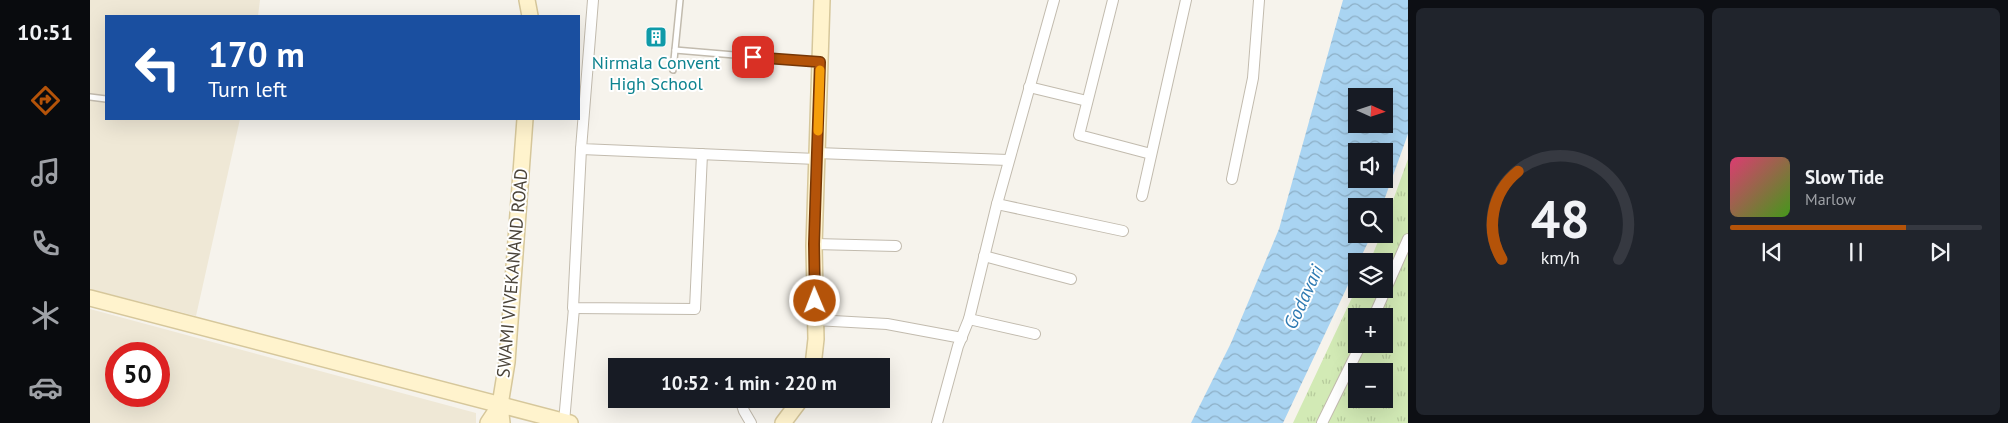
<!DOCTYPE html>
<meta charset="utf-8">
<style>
:root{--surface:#171b24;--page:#20242c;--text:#f1f3f6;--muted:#9ea1a6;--line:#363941;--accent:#b45309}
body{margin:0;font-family:"PT Sans",sans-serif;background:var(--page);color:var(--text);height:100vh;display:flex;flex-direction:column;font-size:19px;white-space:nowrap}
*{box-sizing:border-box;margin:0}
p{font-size:16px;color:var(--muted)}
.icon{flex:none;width:28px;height:28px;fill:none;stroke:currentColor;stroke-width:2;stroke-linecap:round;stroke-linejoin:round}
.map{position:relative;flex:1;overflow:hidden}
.sheet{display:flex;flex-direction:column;gap:8px;padding:8px;background:#0d0f14;width:600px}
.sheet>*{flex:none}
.top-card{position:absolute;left:15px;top:15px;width:475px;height:105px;border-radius:0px;box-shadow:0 5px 20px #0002;background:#1a4fa0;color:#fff;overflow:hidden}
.needle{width:32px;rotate:93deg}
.tools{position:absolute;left:1258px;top:88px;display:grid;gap:10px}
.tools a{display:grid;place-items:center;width:45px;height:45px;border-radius:0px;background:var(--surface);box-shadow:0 5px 20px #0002;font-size:25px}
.speed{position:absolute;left:15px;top:342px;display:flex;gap:10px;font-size:25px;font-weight:700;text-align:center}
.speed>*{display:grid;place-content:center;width:65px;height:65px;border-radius:50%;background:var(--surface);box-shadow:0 5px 20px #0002;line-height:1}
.speed .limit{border:8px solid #d22;background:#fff;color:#111}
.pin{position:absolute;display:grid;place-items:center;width:42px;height:42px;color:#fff;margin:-21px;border-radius:10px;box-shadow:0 2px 8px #0006}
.me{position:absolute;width:55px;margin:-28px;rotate:359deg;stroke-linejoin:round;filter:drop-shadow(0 0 4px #0008)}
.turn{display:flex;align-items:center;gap:18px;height:105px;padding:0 20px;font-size:22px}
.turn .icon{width:65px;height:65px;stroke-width:2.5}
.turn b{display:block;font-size:35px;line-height:42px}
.sheet .tile{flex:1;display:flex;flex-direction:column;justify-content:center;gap:8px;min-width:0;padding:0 18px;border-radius:8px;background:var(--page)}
.sheet .dial{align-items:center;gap:0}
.dial svg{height:130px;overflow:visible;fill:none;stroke:var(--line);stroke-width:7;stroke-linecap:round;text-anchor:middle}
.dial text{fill:var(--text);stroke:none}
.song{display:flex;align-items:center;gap:15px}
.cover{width:60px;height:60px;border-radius:8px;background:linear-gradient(135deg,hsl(340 70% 55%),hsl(100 70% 35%))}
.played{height:5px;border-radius:2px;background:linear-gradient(90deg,var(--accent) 70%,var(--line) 70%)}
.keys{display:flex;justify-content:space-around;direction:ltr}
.sheet .tiles{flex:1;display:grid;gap:8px;grid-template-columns:repeat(2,1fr)}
.trip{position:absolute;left:518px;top:358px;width:282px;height:50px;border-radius:0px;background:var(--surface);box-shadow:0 5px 20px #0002;font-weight:700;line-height:50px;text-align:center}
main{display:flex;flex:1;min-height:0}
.menu{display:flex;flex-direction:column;width:90px;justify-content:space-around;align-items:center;background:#090b0e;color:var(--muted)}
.menu .icon{width:35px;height:35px}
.menu .on{color:var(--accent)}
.menu b{font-size:22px;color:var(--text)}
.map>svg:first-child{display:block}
.education{fill:#efe8d6;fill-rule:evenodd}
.grass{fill:url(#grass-tufts);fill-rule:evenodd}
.water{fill:url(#water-waves);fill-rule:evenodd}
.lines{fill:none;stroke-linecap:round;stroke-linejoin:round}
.lane-casing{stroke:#c2bbae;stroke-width:8}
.street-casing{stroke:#c2bbae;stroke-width:12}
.secondary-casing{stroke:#d6c79b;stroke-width:18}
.lane{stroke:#fff;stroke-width:5}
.street{stroke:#fff;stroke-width:10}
.secondary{stroke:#fff3cd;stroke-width:15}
.route-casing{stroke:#753606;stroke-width:12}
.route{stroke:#b45309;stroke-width:9}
.slow{stroke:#f59e0b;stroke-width:9}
.labels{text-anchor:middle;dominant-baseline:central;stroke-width:4;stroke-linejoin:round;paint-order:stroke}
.culture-label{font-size:18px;fill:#0d838f;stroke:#fff}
.street-label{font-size:18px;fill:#4b4439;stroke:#fff}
.water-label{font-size:19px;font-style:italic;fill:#2e7ab2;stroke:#fff}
</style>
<main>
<nav class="menu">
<b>10:51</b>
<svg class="icon on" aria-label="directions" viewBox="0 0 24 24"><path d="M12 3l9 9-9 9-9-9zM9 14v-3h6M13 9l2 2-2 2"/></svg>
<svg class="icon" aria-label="music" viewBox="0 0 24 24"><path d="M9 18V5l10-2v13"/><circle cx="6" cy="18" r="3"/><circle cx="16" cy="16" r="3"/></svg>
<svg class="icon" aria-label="phone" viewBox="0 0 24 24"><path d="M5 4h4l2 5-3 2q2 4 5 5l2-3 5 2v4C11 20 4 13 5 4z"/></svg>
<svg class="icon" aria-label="climate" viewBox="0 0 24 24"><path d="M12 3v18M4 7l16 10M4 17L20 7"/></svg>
<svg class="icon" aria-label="car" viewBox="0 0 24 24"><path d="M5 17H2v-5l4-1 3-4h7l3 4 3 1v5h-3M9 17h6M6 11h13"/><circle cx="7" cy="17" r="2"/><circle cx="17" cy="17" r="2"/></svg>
</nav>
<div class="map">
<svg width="1318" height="423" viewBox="0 0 1318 423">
<defs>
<pattern id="grass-tufts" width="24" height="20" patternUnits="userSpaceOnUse" patternTransform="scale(1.25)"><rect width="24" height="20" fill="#d2eab5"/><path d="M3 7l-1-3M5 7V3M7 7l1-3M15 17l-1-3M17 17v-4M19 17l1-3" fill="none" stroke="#b6ca9c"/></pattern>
<pattern id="water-waves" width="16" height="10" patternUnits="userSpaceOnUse" patternTransform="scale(1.25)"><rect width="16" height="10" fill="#a9d4f2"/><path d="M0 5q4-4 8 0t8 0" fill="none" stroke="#8caec5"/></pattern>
</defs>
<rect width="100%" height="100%" fill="#f6f3ec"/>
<!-- education -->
<g class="education">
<path d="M0 0H170L168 16H16V119H150L106 316 0 289Z"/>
<path d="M0 309 386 413V423H0ZM26 354H69V396H26Z"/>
</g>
<!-- grass -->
<path class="grass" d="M1318 159V423H1203L1266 289H1294V261H1280L1291 234H1294V225ZM1266 316H1294V344H1266ZM1266 371H1294V399H1266Z"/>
<!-- water -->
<path class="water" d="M1253 0H1318V134L1292 206H1266V234H1282L1269 261H1266V268L1193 423H1101L1141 343 1189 229ZM1266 96H1294V124H1266ZM1294 151V179H1266V151Z"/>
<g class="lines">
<!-- lane casing -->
<g class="lane-casing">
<g id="lane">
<path d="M585 50 727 62"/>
<path d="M583 70 590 0"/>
<path d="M0 97 16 99"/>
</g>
</g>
<!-- street casing -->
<g class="street-casing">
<g id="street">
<path d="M503 0 491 149 727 159"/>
<path d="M1023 0 989 135 1061 154"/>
<path d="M939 87 997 101"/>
<path d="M491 149 483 308 605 309 612 154"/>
<path d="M727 153 918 160"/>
<path d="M1142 179 1163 78 1169 0"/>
<path d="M1052 196 1096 0"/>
<path d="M907 204 1033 231"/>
<path d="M724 244 806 246"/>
<path d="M894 256 981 279"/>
<path d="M1284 316 1318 239"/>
<path d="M879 319 945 334"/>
<path d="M725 320 797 324 872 338"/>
<path d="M648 366 651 365 654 366"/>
<path d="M650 399 654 411 661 423"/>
<path d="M474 422 484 308"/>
<path d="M847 423 868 346 879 319 907 204 964 0"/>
<path d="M1232 423 1271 344"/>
</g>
</g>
<!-- secondary casing -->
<g class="secondary-casing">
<g id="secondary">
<path d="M437 0 440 16"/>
<path d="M0 298 480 423"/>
<path d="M723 366 726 339 724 246 732 0"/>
<path d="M410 405 412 423"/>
<path d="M398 423 410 405 417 362 435 119"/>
<path d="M693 423 711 399"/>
</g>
</g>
<!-- lane -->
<use href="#lane" class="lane"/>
<!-- street -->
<use href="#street" class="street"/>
<!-- secondary -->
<use href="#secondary" class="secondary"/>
</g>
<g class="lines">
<!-- route casing -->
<g class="route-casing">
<path id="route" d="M663 57 730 62 724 244 725 301"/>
</g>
<!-- route -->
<use href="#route" class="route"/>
<!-- slow -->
<path class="slow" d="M728 131 730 70"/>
</g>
<!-- icons -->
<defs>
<g id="building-square" transform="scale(1.125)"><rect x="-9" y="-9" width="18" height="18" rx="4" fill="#0f9aa8" stroke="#fff"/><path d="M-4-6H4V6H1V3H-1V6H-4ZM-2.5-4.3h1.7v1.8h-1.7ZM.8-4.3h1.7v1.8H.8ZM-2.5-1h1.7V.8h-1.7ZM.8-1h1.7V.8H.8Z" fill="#fff"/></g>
</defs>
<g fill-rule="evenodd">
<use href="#building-square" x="566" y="37"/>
</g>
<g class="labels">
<!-- culture labels -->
<g class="culture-label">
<text x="566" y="62">Nirmala Convent<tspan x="566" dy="21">High School</tspan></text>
</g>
<!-- street labels -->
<g class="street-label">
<text transform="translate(422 273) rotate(-85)">SWAMI VIVEKANAND ROAD</text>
</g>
<!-- water labels -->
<g class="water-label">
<text transform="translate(1213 297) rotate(-65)">Godavari</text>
</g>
</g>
</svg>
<div class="tools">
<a><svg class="needle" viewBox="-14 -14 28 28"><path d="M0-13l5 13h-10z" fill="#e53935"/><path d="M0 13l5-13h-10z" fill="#9ea1a6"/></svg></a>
<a><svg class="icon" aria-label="sound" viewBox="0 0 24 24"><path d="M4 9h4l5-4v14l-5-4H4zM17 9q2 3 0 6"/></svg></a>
<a><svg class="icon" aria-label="search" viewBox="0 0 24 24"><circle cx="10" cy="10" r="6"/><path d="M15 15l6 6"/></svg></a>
<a><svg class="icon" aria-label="layers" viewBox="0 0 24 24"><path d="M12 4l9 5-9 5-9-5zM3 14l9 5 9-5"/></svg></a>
<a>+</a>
<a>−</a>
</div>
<div class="speed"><div class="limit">50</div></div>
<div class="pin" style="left:663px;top:57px;background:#d93025"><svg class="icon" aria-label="arrive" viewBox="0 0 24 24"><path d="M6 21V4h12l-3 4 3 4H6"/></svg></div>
<svg class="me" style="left:725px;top:301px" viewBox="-20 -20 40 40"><circle r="17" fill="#b45309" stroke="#fff" stroke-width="3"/><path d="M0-11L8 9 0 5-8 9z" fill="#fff"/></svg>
<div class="trip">10:52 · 1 min · 220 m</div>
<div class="top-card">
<div class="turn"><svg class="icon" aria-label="left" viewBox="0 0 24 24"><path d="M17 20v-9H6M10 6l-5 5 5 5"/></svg><div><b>170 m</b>Turn left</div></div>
</div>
</div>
<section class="sheet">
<div class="tiles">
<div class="tile dial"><svg viewBox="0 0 100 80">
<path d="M14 69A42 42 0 1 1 86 69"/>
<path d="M14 69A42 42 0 0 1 24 15" stroke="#b45309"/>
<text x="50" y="56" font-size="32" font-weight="700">48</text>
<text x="50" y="72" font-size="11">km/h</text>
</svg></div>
<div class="tile">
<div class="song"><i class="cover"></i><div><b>Slow Tide</b><p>Marlow</p></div></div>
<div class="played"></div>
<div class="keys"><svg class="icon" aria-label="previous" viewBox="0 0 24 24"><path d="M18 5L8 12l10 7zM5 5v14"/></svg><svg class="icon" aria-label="pause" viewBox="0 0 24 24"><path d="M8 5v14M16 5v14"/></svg><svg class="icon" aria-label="next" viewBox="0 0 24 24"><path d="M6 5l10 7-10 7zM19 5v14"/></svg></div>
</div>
</div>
</section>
</main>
